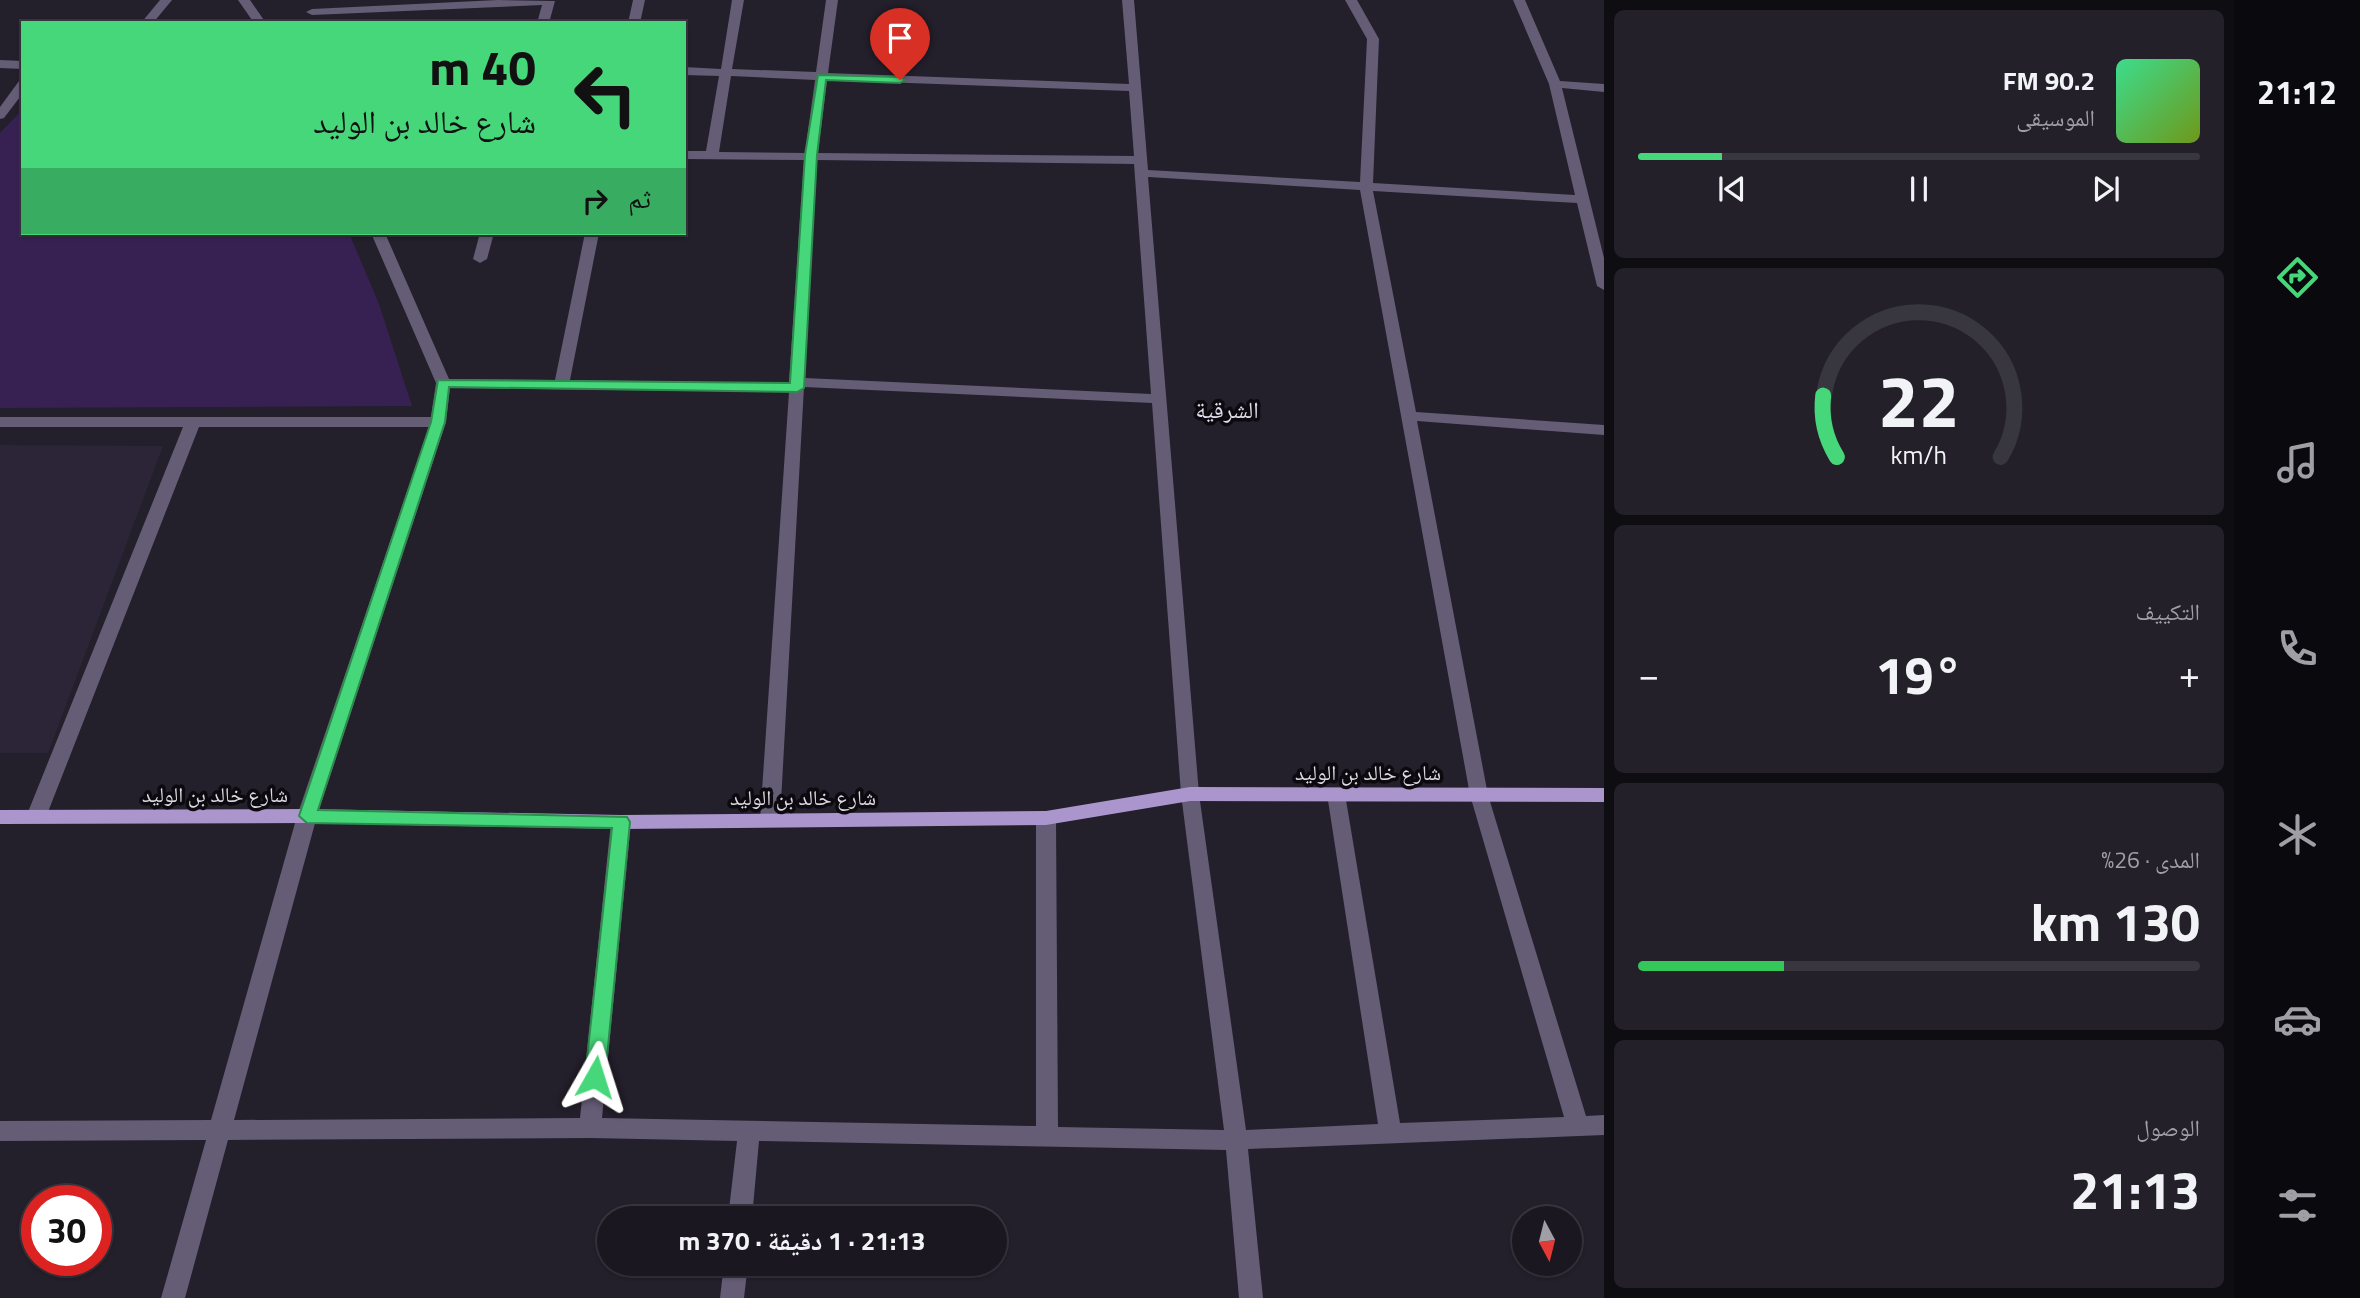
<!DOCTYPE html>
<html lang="ar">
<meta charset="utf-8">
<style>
:root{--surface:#1a1720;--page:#232029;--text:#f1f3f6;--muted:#9f9fa5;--line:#38363e;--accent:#46d77a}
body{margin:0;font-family:"Titillium Web","Noto Naskh Arabic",sans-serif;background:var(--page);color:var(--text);direction:rtl;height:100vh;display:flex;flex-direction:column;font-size:26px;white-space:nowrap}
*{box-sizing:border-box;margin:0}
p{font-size:23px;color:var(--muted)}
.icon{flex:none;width:38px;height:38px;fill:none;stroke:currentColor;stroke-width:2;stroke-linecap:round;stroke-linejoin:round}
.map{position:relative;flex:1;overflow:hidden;direction:ltr}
.details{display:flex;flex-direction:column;gap:10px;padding:10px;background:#0e0d12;width:630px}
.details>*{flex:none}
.banner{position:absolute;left:21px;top:21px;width:665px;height:214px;border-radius:0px;box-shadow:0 2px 5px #0004,0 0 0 2px var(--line);direction:rtl;background:#46d77a;color:#111;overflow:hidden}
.needle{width:46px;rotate:173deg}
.tools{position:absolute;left:1512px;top:1206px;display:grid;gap:14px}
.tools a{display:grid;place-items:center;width:70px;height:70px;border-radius:50%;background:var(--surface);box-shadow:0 2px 5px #0004,0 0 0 2px var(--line);font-size:35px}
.speed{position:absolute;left:21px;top:1185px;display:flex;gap:14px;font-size:35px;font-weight:700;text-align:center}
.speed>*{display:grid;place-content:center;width:91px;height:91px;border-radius:50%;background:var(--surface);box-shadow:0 2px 5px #0004,0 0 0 2px var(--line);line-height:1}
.speed .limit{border:10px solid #d22;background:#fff;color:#111}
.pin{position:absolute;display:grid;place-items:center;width:60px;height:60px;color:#fff;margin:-72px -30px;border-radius:50% 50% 50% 0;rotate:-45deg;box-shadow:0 0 7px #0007}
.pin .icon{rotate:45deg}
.me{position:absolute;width:77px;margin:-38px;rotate:6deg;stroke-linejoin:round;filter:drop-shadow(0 0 5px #0008)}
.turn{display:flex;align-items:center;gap:24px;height:147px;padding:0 35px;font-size:32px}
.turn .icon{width:91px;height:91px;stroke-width:2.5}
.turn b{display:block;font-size:49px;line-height:60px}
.then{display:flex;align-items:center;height:66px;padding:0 35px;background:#0003;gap:14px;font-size:26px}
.big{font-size:52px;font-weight:700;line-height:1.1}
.details .widget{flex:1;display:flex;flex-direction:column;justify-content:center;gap:10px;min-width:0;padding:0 24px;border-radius:10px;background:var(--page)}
.details .dial{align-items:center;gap:0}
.dial svg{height:182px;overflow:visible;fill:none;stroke:var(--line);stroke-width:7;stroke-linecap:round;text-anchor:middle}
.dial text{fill:var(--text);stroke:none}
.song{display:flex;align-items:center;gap:21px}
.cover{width:84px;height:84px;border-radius:10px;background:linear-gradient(135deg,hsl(150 70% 55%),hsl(80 70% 35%))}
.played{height:7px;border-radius:4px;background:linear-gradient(90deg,var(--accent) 15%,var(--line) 15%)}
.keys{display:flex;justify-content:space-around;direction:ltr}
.heat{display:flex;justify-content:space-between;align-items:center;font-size:38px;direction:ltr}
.charge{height:10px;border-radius:5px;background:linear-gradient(90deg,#34c759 26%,var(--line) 0)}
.trip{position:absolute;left:597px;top:1206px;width:410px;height:70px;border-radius:35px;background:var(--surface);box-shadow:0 2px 5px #0004,0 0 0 2px var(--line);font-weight:700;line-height:70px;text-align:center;direction:rtl}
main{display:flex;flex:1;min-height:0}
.tabs{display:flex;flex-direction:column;width:126px;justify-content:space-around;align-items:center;background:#0a090d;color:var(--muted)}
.tabs .icon{width:49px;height:49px}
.tabs .selected{color:var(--accent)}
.tabs b{font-size:32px;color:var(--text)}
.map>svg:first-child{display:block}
.built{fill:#2c2537}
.green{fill:#372153}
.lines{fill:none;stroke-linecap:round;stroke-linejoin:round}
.minor{fill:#655c76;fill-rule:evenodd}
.primary{fill:#aa96cd;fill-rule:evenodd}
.route{fill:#46d77a;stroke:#2e8c4f;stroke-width:2}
.labels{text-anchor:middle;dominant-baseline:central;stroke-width:7;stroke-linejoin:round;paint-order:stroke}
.street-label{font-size:21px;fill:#dddae2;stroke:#0c0a0f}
.neighbourhood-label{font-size:23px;fill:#e3ddee;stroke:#0c0a0f}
</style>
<main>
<nav class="tabs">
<b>21:12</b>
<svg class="icon selected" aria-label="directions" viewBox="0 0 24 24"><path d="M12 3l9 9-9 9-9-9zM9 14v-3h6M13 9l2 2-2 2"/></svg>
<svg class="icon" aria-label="music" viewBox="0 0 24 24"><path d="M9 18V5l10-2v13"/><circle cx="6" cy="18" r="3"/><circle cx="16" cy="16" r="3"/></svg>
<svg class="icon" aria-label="phone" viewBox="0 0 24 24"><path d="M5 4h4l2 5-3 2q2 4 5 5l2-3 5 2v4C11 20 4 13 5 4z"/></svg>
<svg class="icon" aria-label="climate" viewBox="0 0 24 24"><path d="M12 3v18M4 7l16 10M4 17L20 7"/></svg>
<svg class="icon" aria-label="car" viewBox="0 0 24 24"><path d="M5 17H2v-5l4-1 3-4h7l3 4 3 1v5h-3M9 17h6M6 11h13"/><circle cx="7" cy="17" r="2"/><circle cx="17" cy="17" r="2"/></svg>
<svg class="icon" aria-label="filters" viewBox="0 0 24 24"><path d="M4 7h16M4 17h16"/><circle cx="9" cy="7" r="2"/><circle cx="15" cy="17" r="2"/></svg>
</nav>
<section class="details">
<div class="widget">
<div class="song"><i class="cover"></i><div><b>90.2 FM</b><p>الموسيقى</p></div></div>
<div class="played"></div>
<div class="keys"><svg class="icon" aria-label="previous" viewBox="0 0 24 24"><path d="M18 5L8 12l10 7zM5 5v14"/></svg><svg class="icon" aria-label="pause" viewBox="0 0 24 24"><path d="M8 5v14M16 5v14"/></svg><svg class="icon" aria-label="next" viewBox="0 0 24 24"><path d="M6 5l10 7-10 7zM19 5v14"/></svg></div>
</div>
<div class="widget dial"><svg viewBox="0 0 100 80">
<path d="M14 69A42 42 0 1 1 86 69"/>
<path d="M14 69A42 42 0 0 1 8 42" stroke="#46d77a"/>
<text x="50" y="56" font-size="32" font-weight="700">22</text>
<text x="50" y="72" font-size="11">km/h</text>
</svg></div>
<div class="widget"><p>التكييف</p>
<div class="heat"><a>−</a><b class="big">19°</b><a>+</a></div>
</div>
<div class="widget"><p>المدى · 26%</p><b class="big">130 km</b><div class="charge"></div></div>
<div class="widget"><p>الوصول</p><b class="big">21:13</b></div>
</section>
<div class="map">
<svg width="1604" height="1298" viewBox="0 0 1604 1298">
<rect width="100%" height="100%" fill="#231f2b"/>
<!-- built -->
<path class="built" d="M0 445 163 446 48 753H0Z"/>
<!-- green -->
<path class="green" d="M23 109V233H349L379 304 412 406 0 408V133Z"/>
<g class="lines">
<!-- minor -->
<g class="minor">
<path d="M160 0H172L153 23H141Z"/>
<path d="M238 0H250L266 23H254Z"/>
<path d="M498 0 555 1 549 23H537L542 5 312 15 306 12 312 9Z"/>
<path d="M633 0H645L640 23H628Z"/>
<path d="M732 0H744L732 69 816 72 826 0H838L828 73 1129 84 1122 0H1134L1148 170 1360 182 1367 39 1345 0H1357L1379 39 1373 183 1575 195 1549 84 1513 0H1525L1560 81 1604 84V92L1562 88 1604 258V290L1597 286 1577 203 1373 191 1416 412 1604 425V435L1417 421 1488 795 1586 1116 1604 1115V1135L1248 1149 1263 1298H1239L1226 1150 759 1141 752 1218H728L737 1141 590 1138 228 1140 185 1298H161L206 1140 0 1141V1121L211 1120 297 816 429 427H199L46 817 43 822H29L26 817 183 427H0V417H431L436 383 371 233H385L449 379 555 380 585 233H599L570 380 789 383 804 160 684 159V151H706L719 76 684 75V67L721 69ZM731 76 815 80 805 153 719 152ZM827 80 1129 91 1134 156 818 153ZM817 160 1134 164 1151 394 805 378ZM1148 177 1360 190 1470 795 1564 1117 1400 1123 1345 794 1343 789H1329L1327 794 1378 1124 1246 1130 1199 794ZM804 387 1152 403 1181 794 1224 1130 1058 1127 1056 818 1053 813H1039L1036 818V1126L602 1118 631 822 628 817H614L611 822 580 1118 234 1120 317 816 446 422 450 388 789 392 760 820 763 825H777L780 820Z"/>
<path d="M0 60 23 61V69L0 68Z"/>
<path d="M23 80V93L4 118 0 119V107L19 81Z"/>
<path d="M480 233H494L487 259 480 263 473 259Z"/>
<path d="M724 1264H748L744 1298H720Z"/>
</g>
<!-- primary -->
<path class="primary" d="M1190 787 1604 788V802L1190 801 1046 825 621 829 307 823 0 824V810L307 809 621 815 1046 811Z"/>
</g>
<!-- route -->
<path class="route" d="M818 75 900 77 905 80 900 83 826 80 817 155 804 388 797 392 449 387 445 422 318 810 627 817 630 822 605 1077 602 1083 595 1086 588 1083 585 1077 612 828 307 823 299 816 431 422 438 380 790 383 805 155Z"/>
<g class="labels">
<!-- street labels -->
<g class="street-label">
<text x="1368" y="772">شارع خالد بن الوليد</text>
<text x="215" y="794">شارع خالد بن الوليد</text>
<text x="803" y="797">شارع خالد بن الوليد</text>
</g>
<!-- neighbourhood labels -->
<g class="neighbourhood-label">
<text x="1227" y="409">الشرقية</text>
</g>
</g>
</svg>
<div class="tools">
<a><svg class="needle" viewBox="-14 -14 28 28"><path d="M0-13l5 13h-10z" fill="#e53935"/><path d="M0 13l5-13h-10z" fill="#9f9fa5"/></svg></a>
</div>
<div class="speed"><div class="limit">30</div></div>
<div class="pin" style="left:900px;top:80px;background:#d93025"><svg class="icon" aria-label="arrive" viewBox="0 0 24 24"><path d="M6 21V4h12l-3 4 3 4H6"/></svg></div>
<svg class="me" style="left:595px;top:1077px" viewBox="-20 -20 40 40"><path d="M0-17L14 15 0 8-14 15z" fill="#46d77a" stroke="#fff" stroke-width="4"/></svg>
<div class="trip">21:13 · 1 دقيقة · 370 m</div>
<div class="banner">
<div class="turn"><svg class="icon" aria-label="left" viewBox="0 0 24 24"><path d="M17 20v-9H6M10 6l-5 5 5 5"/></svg><div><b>40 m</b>شارع خالد بن الوليد</div></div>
<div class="then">ثم<svg class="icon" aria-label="right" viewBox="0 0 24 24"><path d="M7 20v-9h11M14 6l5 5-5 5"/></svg></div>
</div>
</div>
</main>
